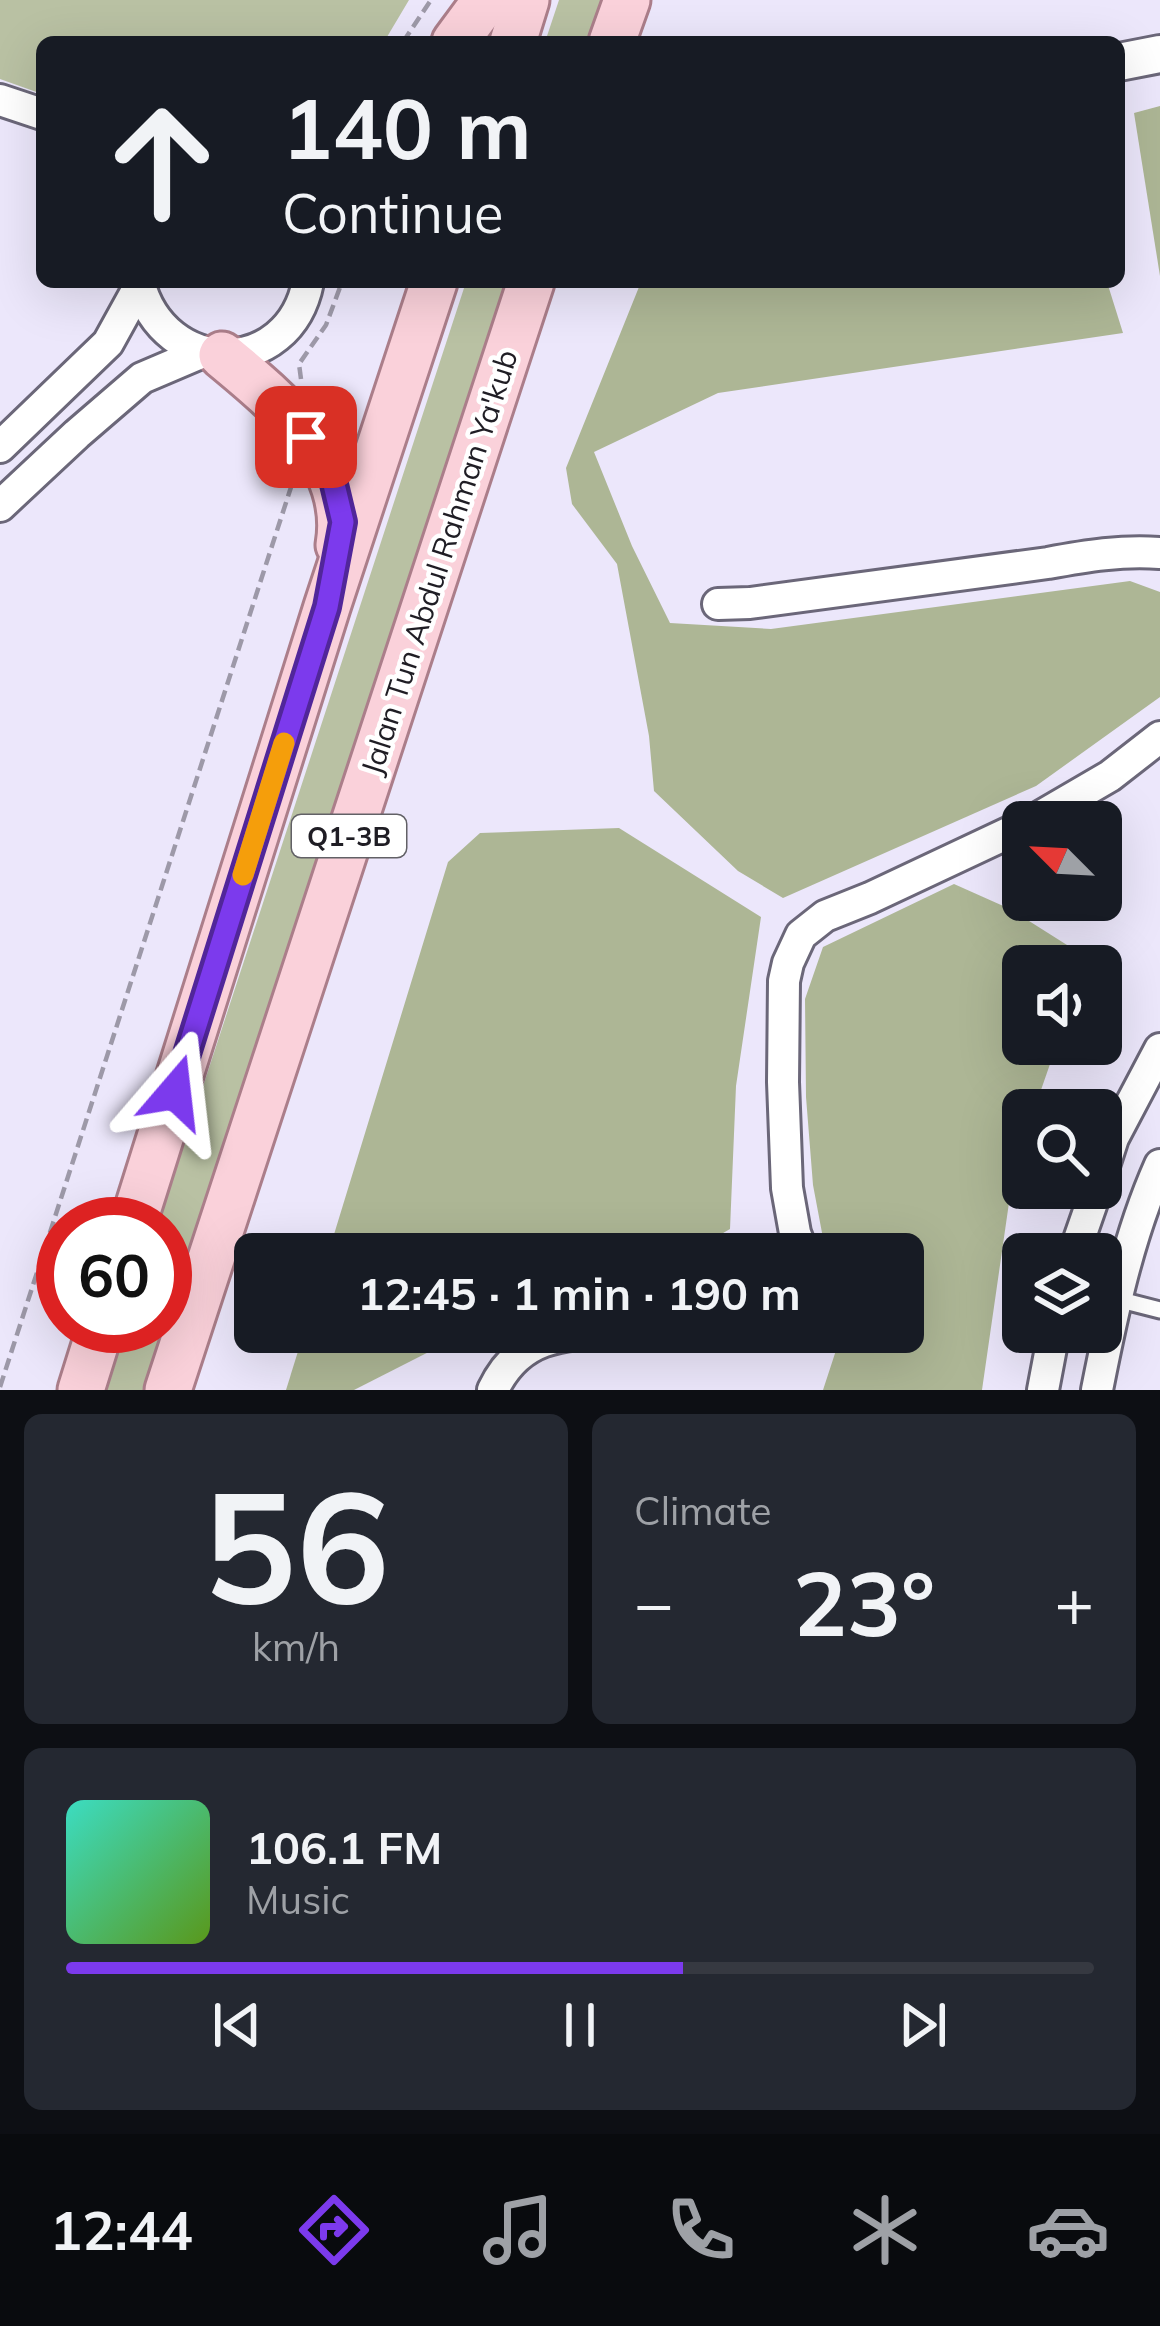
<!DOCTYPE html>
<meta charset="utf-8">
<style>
:root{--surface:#171b24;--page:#242831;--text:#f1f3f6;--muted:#9ea1a6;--line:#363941;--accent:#7c3aed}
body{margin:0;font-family:Mulish,sans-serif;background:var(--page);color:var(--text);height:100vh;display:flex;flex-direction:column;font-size:45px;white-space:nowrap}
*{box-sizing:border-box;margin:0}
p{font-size:39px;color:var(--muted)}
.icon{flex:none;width:66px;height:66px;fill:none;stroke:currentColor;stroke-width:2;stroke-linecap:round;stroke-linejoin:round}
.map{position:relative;height:1390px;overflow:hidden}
.panel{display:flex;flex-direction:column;gap:24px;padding:24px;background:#0d0f14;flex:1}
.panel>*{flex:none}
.guide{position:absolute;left:36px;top:36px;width:1089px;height:252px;border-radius:18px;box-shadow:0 12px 48px #0002;background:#171b24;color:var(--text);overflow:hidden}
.needle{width:78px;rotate:294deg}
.tools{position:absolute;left:1002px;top:801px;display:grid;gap:24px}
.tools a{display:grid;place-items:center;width:120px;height:120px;border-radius:18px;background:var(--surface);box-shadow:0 12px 48px #0002;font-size:60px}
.speed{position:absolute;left:36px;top:1197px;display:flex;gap:24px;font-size:60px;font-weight:700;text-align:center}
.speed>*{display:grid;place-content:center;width:156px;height:156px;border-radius:50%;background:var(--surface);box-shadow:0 12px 48px #0002;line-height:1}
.speed .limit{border:18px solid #d22;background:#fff;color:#111}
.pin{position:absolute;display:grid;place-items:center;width:102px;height:102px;color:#fff;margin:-51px;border-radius:24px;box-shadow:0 6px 18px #0006}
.me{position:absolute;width:132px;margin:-66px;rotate:17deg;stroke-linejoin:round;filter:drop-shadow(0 0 9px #0008)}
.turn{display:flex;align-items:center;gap:42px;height:252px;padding:0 48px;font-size:54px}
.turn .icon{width:156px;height:156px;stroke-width:2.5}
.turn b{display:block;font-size:84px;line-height:102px}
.big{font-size:90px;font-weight:700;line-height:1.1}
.panel .card{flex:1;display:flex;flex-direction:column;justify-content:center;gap:18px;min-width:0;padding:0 42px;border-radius:18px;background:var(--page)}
.panel .dial{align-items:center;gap:0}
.dial b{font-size:156px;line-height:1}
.song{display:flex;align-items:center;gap:36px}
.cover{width:144px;height:144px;border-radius:18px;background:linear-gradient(135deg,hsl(170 70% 55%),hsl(90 70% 35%))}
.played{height:12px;border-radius:6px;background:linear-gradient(90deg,var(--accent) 60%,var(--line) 60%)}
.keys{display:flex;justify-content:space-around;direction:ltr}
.heat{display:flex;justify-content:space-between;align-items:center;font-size:66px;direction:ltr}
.panel .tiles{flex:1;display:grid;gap:24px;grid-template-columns:1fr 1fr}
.card:last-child{grid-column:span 2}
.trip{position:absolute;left:234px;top:1233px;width:690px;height:120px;border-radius:18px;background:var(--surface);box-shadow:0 12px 48px #0002;font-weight:700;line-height:120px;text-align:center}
.tabs{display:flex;height:192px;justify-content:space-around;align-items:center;background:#090b0e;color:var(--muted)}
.tabs .icon{width:84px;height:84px}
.tabs .active{color:var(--accent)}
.tabs b{font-size:54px;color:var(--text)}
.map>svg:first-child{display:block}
.green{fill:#b9c1a3}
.forest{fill:#adb695}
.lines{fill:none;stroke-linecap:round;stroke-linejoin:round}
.service-casing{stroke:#6b6779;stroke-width:21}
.minor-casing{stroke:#6b6779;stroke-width:36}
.tertiary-casing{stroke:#6b6779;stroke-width:42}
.primary-casing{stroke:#ab7e8a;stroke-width:51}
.path{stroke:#9d99a8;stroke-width:4.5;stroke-dasharray:12 6;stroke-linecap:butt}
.service{stroke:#fff;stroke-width:15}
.minor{stroke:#fff;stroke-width:30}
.tertiary{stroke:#fff;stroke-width:36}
.primary{stroke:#fad1da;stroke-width:45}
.route-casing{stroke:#51269a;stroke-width:30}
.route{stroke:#7c3aed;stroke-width:21}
.slow{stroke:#f59e0b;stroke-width:21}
.labels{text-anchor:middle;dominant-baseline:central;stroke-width:9;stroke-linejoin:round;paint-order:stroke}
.shield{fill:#fff;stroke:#626166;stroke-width:3}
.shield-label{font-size:27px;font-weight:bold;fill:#1f1d24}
.street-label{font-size:30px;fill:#1f1d24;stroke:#fff}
</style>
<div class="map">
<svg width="1160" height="1390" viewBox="0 0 1160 1390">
<rect width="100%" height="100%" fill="#ece7fb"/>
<!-- green -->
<g class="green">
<path d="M0 0H409L384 42H42V94L0 79Z"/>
<path d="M559 0H601L587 42H545Z"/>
<path d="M466 282H508L165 1323V1224H158Z"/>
<path d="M125 1326H164L143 1390H104Z"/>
</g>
<!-- forest -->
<g class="forest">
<path d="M1160 106V276L1134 113Z"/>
<path d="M641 282H1107L1123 333 718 393 594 452 632 546 670 623 771 629 1130 581 1160 592V697L1036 786 783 898 738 871 654 791 649 736 617 564 572 504 566 468Z"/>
<path d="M619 828 761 917 736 1086 730 1229 687 1254H328L448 862 480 833Z"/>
<path d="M954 884 1010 909 1086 957 1083 966H1023V1044H1057L1034 1110H1023V1144L1013 1175 982 1390H823L842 1332H903V1254H826L813 1185 806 1097 805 999 823 947Z"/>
<path d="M304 1332H468L354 1390H286Z"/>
</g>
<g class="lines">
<!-- service casing -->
<g class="service-casing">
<path id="service" d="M1101 1295 1160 1310"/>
</g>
<!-- minor casing -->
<g class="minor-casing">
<g id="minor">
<path d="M0 100 42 114"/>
<path d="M139 282C164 378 289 379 308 282"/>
<path d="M0 447 108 343 140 285"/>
<path d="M0 506 77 434 142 378 203 352"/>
<path d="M718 604 750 603 1048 563C1086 556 1122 550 1160 553"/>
<path d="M1031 822 1110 776 1160 737"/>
<path d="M1101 1175 1113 1138 1160 1049"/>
<path d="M803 1254 795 1233 787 1188 783 1082 784 981 788 963 801 935 825 916 870 898 1023 826"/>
<path d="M1074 1254 1097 1188"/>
<path d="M493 1390C519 1335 562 1334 616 1332"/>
<path d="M1043 1390 1054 1332"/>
<path d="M1097 1390C1112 1314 1128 1237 1160 1165"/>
</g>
</g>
<!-- tertiary casing -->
<g class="tertiary-casing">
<path id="tertiary" d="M1119 62 1160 54"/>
</g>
<!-- primary casing -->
<g class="primary-casing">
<g id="primary">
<path d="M455 42 486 0"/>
<path d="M513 42 526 0"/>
<path d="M612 42 627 0"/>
<path d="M222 355C279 402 353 463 339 545"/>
<path d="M133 1224 327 607 434 282"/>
<path d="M81 1390 101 1326"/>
<path d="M168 1390 531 282"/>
</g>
</g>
<!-- path -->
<g class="path">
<path d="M403 42 431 0"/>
<path d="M301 379 299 364 326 325 342 282"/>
<path d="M0 1387 293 481"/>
</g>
<!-- service -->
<use href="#service" class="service"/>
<!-- minor -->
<use href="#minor" class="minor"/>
<!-- tertiary -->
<use href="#tertiary" class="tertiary"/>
<!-- primary -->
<use href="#primary" class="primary"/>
</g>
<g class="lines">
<!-- route casing -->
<g class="route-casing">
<path id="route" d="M175 1092 327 607 343 522 332 476 306 437"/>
</g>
<!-- route -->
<use href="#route" class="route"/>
<!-- slow -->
<path class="slow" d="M243 875 284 743"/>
</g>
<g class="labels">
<!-- shield labels -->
<rect class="shield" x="292" y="815" width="114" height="42" rx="9"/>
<g class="shield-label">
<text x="349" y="836">Q1-3B</text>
</g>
<!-- street labels -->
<g class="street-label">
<text transform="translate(439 562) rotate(-72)">Jalan Tun Abdul Rahman Ya'kub</text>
</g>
</g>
</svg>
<div class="tools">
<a><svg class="needle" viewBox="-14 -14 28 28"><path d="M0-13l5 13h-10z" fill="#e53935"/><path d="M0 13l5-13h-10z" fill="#9ea1a6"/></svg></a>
<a><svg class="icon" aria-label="sound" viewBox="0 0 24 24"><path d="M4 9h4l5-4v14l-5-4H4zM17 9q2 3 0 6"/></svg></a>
<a><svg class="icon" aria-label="search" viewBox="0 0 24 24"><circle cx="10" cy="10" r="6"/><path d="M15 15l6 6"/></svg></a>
<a><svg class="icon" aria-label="layers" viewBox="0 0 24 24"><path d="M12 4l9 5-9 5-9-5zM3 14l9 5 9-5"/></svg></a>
</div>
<div class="speed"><div class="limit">60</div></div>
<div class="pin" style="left:306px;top:437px;background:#d93025"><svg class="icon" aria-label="arrive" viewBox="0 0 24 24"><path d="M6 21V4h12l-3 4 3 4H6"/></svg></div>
<svg class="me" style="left:175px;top:1092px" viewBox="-20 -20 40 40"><path d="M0-17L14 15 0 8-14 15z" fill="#7c3aed" stroke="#fff" stroke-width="4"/></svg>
<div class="trip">12:45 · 1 min · 190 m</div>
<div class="guide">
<div class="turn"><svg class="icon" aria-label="ahead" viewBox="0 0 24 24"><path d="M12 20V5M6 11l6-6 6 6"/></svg><div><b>140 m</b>Continue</div></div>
</div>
</div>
<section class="panel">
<div class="tiles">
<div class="card dial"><b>56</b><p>km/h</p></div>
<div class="card"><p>Climate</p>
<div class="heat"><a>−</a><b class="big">23°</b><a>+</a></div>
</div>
<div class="card">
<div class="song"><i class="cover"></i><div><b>106.1 FM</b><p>Music</p></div></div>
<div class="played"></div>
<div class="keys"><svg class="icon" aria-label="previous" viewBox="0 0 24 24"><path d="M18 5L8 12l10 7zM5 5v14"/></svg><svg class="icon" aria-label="pause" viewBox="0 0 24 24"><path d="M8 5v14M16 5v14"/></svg><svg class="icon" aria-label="next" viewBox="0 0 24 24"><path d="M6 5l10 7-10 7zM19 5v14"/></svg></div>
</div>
</div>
</section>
<nav class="tabs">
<b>12:44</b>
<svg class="icon active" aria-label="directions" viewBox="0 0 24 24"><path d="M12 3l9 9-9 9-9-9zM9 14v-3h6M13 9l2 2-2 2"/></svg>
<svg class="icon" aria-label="music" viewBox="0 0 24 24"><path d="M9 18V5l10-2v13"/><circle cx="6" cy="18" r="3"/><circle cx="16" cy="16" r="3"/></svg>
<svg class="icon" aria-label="phone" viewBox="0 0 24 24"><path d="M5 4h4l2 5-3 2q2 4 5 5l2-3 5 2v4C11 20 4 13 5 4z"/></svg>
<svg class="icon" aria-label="climate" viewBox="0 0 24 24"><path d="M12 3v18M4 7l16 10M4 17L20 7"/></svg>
<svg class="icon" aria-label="car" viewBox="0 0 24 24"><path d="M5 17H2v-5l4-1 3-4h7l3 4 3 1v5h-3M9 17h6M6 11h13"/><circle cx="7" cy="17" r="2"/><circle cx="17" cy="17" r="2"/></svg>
</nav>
